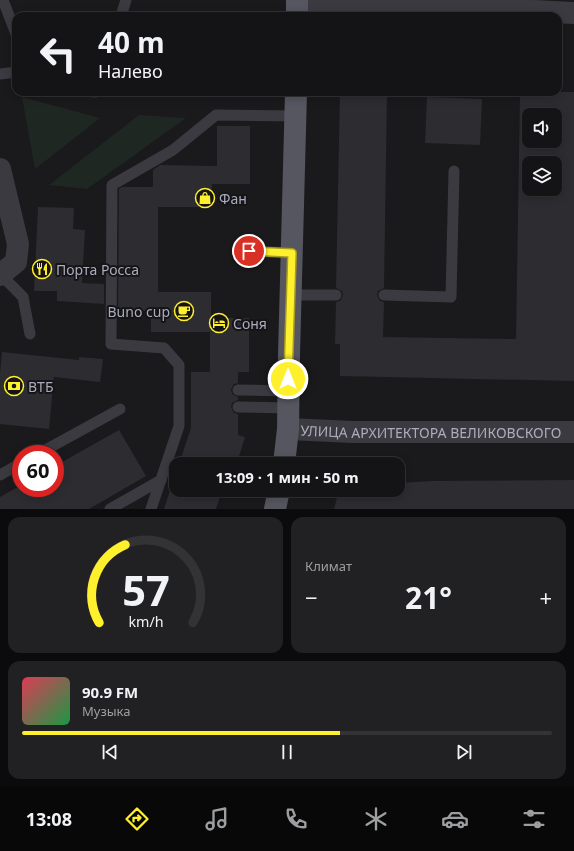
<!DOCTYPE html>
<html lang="ru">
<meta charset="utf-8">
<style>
:root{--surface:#141315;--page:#212022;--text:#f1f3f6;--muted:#9d9ea0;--line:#333234;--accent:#fff02e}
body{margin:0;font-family:"Noto Sans",sans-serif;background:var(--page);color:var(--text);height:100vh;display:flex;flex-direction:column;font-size:15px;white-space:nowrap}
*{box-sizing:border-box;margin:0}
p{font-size:13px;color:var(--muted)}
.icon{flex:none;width:22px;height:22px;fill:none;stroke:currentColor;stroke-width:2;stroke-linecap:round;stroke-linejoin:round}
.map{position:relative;height:509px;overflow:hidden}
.panel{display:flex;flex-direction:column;gap:8px;padding:8px;background:#0b0a0c;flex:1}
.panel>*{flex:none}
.banner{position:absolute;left:12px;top:12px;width:550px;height:84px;border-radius:12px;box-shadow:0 2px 10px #0003,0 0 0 1px var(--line);background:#141315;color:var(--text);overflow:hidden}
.fabs{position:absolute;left:522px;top:108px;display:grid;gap:8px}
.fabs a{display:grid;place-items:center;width:40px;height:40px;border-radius:8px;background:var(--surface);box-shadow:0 2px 10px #0003,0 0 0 1px var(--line);font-size:20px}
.speed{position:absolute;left:12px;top:445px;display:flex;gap:8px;font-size:20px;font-weight:700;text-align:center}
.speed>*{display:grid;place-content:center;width:52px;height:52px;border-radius:50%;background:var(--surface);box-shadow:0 2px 10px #0003,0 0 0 1px var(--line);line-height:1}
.speed .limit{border:6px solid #d22;background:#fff;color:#111}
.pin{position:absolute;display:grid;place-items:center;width:34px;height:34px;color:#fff;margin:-17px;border:2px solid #fff;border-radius:50%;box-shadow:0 1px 4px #0007}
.me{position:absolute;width:44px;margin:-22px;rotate:0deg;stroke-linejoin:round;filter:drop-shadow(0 0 3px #0008)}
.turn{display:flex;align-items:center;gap:14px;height:84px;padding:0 20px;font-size:18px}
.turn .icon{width:52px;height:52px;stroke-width:2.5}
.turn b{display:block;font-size:28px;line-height:34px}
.big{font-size:30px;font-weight:700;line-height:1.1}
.panel .card{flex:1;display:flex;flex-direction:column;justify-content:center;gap:6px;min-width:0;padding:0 14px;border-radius:12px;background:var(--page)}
.panel .dial{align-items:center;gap:0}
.dial svg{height:104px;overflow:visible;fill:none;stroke:var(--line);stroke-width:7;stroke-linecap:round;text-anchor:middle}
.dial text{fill:var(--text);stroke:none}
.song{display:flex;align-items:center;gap:12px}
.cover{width:48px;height:48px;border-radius:6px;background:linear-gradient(135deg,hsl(350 70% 55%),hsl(140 70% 35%))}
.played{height:4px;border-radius:2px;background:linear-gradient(90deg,var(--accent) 60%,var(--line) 60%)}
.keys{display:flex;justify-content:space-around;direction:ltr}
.heat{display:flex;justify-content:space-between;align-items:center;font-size:22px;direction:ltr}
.panel .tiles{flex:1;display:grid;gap:8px;grid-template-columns:1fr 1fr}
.card:last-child{grid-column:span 2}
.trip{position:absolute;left:169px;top:457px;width:236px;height:40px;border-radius:12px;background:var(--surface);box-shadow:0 2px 10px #0003,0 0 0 1px var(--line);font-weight:700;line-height:40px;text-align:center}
.menu{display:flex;height:64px;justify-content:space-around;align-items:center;background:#080808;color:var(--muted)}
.menu .icon{width:28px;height:28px}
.menu .active{color:var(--accent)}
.menu b{font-size:18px;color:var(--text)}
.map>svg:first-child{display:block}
.green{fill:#1f2722}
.building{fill:#2d2c30;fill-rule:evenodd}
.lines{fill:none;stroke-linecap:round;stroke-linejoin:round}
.service{stroke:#3b3a41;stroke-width:11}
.minor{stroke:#3b3a41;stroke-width:22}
.primary{stroke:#565660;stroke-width:22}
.route-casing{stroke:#a69c1e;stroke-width:10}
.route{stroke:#fff02e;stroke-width:7}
.labels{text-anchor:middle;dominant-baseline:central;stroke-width:4;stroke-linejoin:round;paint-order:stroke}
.poi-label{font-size:14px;fill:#abacbc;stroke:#151417;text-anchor:start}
.street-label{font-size:14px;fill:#abacbc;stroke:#151417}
</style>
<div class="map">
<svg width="574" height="509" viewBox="0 0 574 509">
<rect width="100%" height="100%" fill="#1a191c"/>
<!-- green -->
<g class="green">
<path d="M22 97 100 118 35 169Z"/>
<path d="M139 115 186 118 87 189 49 185Z"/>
</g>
<!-- building -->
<g class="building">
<path d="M340 92H387L384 288 378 291 377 295 380 301 384 302 383 337 516 339 520 92H574V381L340 376V344H335L336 302 340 301 343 295 342 291 336 288ZM529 115H555V141H529ZM529 163H555V189H529Z"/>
<path d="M427 97 482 99 480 145 425 143Z"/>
<path d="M217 126H250V184H212L211 207H158V292H211V318H249V372H238V383L234 384 231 389 232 394 238 397V400L232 403 231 407 234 413 238 414V435L245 437 237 463 232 461 231 464H179L191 428V372H210V332H151V311H118L119 189 122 187H153V170L160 165 217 166Z"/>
<path d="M38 207 74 208 73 229 85 230 82 283 104 284V304L57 301V291H34Z"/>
<path d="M2 352 79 360V357L103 359 100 382 54 377 49 429 0 424V374Z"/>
<path d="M119 430 146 476 89 509H0V497L16 488H55V466Z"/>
<path d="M176 472V490H222L216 509H164Z"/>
<path d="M574 480V509H334L339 490H398V483L432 481Z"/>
</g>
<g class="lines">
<!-- service -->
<g class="service">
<path d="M3 0 16 34"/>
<path d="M121 16 126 0"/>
<path d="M0 74 16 72"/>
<path d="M93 92H96"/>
<path d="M249 251 292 253"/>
<path d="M1 275 23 297 30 334"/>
<path d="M291 295H336"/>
<path d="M384 295 451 297 454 171"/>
<path d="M238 390 288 391"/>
<path d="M238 407 288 408"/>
<path d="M38 454 120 409"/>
<path d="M0 475 21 463"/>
<path d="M110 509 161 480"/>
<path d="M151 509 179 426V365L164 348 111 344 112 185 173 150 216 115 296 116"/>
</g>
<!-- minor -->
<g class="minor">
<path d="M297 1H330L574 13"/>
<path d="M0 169 18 244 16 262 0 275"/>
<path id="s1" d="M288 429 353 432H574"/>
</g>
<!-- primary -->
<g class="primary">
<path d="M297 16V0"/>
<path d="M284 464 288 429 289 355 296 92"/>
<path d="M275 509 279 490"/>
</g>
</g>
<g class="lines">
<!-- route casing -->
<g class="route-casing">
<path id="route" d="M249 251 292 253 288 379"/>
</g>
<!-- route -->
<use href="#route" class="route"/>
</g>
<!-- icons -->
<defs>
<g id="shop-ring" transform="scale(1)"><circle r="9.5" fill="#151417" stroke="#fff02e" stroke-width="1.5"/><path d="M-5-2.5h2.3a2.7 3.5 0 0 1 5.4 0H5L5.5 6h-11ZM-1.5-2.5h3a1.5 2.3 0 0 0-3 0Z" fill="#fff02e"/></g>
<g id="restaurant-ring" transform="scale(1)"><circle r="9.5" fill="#151417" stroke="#fff02e" stroke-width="1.5"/><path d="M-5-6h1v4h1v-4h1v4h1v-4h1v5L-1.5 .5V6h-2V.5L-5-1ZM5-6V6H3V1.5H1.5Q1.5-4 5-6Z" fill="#fff02e"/></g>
<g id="cafe-ring" transform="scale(1)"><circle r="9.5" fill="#151417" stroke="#fff02e" stroke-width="1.5"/><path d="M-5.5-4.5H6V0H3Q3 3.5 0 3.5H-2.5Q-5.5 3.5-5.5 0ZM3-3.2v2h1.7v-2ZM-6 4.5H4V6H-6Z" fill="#fff02e"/></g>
<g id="hotel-ring" transform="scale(1)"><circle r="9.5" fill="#151417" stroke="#fff02e" stroke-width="1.5"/><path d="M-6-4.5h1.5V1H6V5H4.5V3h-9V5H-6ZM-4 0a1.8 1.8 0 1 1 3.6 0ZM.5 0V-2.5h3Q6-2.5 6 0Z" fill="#fff02e"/></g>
<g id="bank-ring" transform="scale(1)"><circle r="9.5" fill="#151417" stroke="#fff02e" stroke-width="1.5"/><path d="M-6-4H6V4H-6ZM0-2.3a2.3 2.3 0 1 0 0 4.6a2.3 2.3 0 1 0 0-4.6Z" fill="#fff02e"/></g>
</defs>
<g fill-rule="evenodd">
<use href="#shop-ring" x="205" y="198"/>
<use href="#restaurant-ring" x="42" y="269"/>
<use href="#cafe-ring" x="184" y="311"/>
<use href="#hotel-ring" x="219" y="323"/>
<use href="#bank-ring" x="14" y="386"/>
</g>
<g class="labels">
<!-- poi labels -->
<g class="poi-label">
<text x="219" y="198">Фан</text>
<text x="56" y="269">Порта Росса</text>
<text x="170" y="311" text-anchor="end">Buno cup</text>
<text x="233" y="323">Соня</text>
<text x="28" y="386">ВТБ</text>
</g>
<!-- street labels -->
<g class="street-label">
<text stroke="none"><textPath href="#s1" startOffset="143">УЛИЦА АРХИТЕКТОРА ВЕЛИКОВСКОГО</textPath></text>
</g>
</g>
</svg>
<div class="fabs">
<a><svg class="icon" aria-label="sound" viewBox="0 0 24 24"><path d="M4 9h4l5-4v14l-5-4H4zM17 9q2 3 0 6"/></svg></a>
<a><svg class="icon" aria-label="layers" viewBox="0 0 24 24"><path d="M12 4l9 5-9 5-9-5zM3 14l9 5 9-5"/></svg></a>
</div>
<div class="speed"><div class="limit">60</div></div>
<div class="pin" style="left:249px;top:251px;background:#d93025"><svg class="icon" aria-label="arrive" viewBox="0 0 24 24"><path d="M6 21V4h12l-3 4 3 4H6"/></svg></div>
<svg class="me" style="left:288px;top:379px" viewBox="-20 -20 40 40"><circle r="17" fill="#fff02e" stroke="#fff" stroke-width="3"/><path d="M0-11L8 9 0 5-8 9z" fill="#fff"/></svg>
<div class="trip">13:09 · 1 мин · 50 m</div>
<div class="banner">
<div class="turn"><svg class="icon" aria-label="left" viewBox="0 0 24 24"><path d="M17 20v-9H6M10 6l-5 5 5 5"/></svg><div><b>40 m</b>Налево</div></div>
</div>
</div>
<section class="panel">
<div class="tiles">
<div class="card dial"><svg viewBox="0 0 100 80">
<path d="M14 69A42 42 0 1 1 86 69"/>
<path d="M14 69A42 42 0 0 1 34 9" stroke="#fff02e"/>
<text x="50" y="56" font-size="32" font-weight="700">57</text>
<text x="50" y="72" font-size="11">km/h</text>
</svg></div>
<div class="card"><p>Климат</p>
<div class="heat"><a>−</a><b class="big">21°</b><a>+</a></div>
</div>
<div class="card">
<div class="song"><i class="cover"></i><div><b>90.9 FM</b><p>Музыка</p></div></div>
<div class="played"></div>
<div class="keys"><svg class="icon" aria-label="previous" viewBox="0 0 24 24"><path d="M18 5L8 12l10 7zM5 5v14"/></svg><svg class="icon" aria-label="pause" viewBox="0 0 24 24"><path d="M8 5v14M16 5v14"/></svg><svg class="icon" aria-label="next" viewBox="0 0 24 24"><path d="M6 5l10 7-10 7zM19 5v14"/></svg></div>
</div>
</div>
</section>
<nav class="menu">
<b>13:08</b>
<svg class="icon active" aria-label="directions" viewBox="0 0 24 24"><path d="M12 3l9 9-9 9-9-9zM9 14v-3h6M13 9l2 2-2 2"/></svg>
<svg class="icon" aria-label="music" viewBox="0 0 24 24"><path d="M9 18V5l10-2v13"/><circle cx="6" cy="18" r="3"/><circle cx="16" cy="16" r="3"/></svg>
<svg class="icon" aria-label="phone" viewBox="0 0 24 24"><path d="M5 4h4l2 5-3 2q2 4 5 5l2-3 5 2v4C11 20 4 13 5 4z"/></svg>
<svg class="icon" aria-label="climate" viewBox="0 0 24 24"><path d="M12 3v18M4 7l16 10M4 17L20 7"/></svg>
<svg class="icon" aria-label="car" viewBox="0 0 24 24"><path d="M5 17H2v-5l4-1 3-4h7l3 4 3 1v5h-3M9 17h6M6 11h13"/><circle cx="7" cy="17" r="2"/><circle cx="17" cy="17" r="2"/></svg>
<svg class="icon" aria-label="filters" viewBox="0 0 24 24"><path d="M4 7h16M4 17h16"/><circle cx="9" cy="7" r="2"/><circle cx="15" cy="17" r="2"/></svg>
</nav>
